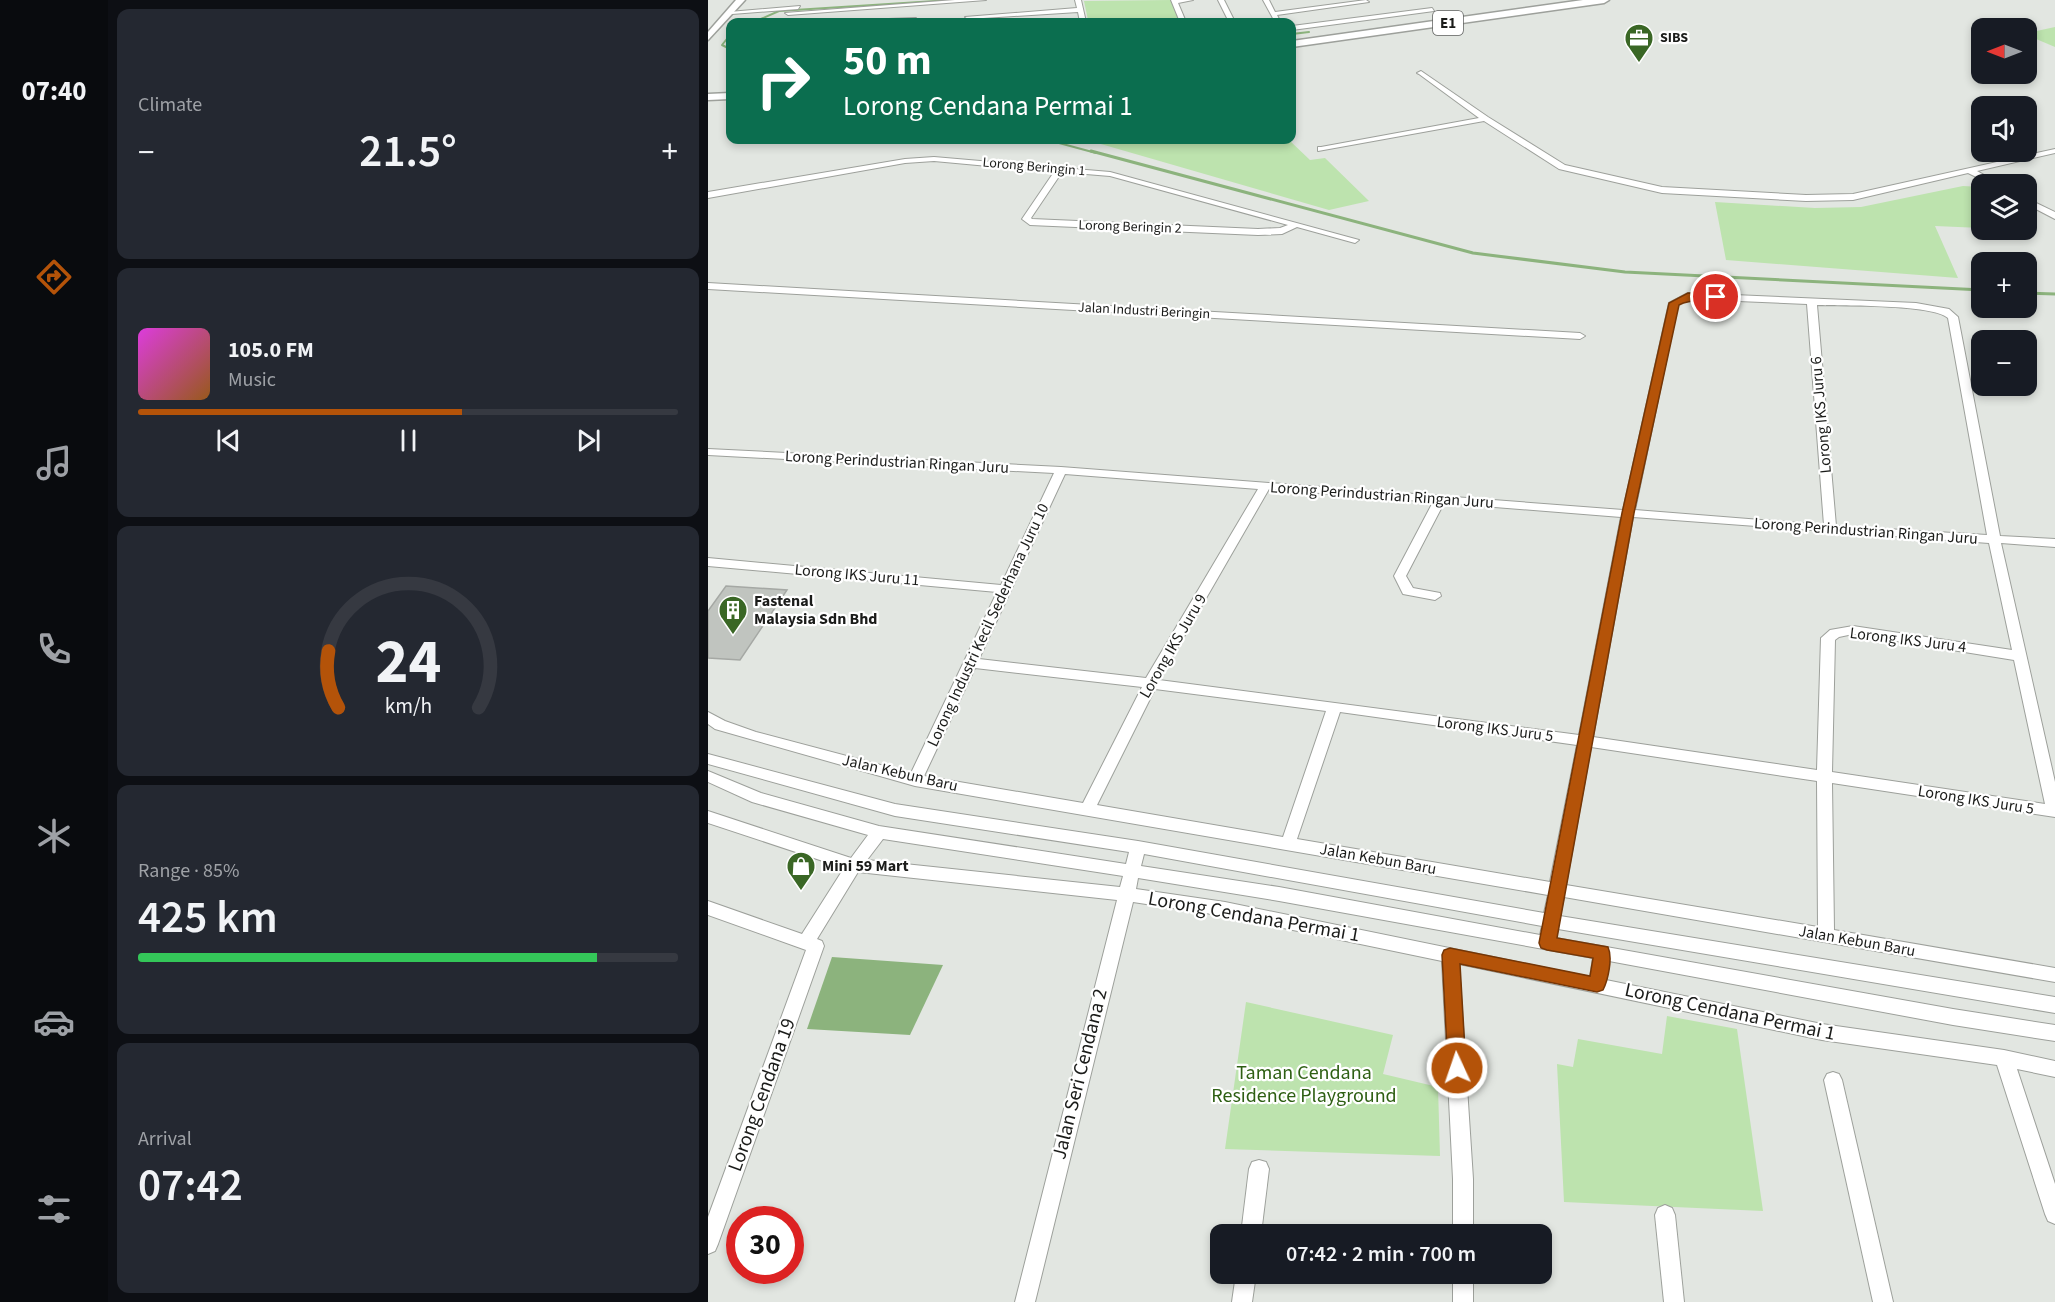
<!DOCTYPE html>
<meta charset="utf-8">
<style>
:root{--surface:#171b24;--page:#242831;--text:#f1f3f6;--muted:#9ea1a6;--line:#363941;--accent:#b45309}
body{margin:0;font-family:"Source Sans 3",sans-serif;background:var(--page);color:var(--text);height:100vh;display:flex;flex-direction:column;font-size:22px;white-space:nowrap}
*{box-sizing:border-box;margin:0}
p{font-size:20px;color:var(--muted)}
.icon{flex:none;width:33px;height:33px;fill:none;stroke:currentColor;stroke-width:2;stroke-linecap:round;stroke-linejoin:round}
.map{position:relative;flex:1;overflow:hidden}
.side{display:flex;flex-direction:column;gap:9px;padding:9px;background:#0d0f14;width:600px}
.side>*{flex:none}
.hud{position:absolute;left:18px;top:18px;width:570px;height:126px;border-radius:12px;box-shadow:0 3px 9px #0003;background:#0b6e4f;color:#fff;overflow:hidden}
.needle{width:39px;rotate:270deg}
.buttons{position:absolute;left:1263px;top:18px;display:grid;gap:12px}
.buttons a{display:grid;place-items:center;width:66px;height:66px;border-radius:12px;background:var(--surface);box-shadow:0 3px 9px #0003;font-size:30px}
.speed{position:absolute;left:18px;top:1206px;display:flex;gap:12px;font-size:30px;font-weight:700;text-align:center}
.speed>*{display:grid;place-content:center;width:78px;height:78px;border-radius:50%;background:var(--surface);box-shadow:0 3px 9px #0003;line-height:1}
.speed .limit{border:9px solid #d22;background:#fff;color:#111}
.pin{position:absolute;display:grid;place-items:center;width:51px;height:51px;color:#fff;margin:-26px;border:3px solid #fff;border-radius:50%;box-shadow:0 2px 6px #0007}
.me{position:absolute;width:66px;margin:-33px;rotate:357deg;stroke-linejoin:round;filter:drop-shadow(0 0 4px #0008)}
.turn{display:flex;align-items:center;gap:21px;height:126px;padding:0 18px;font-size:27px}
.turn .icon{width:78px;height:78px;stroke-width:2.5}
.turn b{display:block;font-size:42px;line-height:51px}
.big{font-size:45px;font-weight:600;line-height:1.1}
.side .tile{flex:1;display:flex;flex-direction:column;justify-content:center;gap:9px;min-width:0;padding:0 21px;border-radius:12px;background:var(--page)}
.side .dial{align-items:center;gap:0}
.dial svg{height:156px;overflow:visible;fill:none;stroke:var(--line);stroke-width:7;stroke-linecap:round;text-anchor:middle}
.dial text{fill:var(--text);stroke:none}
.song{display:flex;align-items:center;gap:18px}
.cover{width:72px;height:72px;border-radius:9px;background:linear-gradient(135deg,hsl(300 70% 55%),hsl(30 70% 35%))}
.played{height:6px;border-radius:3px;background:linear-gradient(90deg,var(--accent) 60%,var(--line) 60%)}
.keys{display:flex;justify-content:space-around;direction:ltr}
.heat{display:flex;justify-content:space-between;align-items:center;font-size:33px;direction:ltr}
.charge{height:9px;border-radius:4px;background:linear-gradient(90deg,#34c759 85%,var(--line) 0)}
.trip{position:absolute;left:502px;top:1224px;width:342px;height:60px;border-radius:12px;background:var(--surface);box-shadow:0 3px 9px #0003;font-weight:600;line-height:60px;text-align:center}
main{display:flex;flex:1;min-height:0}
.menu{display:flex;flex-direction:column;width:108px;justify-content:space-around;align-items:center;background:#090b0e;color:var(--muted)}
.menu .icon{width:42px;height:42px}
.menu .selected{color:var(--accent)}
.menu b{font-size:27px;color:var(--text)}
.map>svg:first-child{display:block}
.green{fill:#bde3ae}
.water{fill:#8cb37d}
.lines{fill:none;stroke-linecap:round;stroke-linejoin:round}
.stream-far1{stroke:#8cb37d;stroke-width:2}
.stream{stroke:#8cb37d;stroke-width:3}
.building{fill:#c0c4bf;stroke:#a5a8a4;stroke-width:1.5}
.minor-casing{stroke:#9da09b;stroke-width:2}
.major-casing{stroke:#9da09b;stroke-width:3}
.highway-casing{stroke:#9da09b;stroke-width:3}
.minor{fill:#fff;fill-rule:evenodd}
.major{fill:#fff;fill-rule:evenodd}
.highway{fill:#fff;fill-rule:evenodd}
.route{fill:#b45309;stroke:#753606;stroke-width:1.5}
.labels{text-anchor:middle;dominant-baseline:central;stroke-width:4.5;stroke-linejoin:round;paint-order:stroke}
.far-poi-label{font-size:14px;font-weight:bold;fill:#1b1c1a;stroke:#fff;text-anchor:start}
.far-street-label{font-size:14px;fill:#1b1c1a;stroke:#fff}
.shield{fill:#fff;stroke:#5f605f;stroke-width:1.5}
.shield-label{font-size:15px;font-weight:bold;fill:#1b1c1a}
.street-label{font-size:16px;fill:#1b1c1a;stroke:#fff}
.poi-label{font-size:16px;font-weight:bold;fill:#1b1c1a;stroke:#fff;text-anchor:start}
.near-street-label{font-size:20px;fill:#1b1c1a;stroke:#fff}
.near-park-label{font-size:20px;fill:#2e5f13;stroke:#fff}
</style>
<main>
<nav class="menu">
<b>07:40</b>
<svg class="icon selected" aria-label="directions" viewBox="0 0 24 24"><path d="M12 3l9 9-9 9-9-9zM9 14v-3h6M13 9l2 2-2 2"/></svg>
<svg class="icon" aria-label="music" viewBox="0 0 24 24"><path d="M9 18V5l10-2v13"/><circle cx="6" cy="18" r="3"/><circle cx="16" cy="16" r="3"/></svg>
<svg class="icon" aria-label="phone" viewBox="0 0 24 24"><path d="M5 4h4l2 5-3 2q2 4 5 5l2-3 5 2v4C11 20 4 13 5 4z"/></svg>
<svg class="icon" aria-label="climate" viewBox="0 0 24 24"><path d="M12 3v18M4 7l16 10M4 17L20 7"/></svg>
<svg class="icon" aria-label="car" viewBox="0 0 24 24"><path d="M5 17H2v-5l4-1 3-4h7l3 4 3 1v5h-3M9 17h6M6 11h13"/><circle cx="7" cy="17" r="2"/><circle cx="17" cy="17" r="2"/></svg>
<svg class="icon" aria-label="filters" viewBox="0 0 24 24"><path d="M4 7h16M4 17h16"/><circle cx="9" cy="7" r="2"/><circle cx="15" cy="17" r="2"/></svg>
</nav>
<section class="side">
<div class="tile"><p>Climate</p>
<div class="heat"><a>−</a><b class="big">21.5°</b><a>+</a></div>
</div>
<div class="tile">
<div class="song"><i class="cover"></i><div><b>105.0 FM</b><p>Music</p></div></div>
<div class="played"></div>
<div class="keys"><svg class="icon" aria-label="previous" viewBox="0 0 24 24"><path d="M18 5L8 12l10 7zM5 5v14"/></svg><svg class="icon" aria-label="pause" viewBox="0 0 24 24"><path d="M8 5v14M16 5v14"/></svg><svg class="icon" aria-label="next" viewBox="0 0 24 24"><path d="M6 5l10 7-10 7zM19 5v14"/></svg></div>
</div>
<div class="tile dial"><svg viewBox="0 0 100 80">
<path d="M14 69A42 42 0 1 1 86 69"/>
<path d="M14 69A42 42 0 0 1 9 40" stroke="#b45309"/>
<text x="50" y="56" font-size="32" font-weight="700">24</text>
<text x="50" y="72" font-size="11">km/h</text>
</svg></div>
<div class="tile"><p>Range · 85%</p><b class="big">425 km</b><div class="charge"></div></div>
<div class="tile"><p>Arrival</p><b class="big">07:42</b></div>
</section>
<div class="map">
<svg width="1347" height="1302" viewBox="0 0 1347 1302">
<rect width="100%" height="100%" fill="#e2e6e1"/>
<!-- green -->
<g class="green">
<path d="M463 0 471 21 440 22 438 18 380 20 376 1Z"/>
<path d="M1347 27V47L1319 35V33Z"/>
<path d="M379 140H581L602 160 617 158 661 201 621 210Z"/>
<path d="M1255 186 1273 187V228L1227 226 1250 278 1018 260 1007 202 1107 208 1153 207Z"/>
<path d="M538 1002 685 1035 675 1074 730 1087 732 1156 517 1149Z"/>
<path d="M959 1016 1029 1029 1055 1211 856 1202 849 1064 865 1067 870 1039 954 1054Z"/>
</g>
<!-- water -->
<path class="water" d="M124 957 235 965 202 1035 99 1029Z"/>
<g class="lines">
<!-- stream-far1 -->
<g class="stream-far1">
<path d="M46 22 71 11 243 0"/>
<path d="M584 34 601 32"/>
<path d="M22 35 14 45 22 49"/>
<path d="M340 140 388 153"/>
</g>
<!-- stream -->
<g class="stream">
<path d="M383 151 765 253 917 272 1274 290"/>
<path d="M1318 293 1347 294"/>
</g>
</g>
<!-- building -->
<path class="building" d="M18 586 79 590 32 660 0 658V611Z"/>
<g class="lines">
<!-- minor casing -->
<g class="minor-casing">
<g id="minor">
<path d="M247 0H278L80 15 77 13Z"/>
<path d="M367 0H373L378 22H372L370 12 260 19 257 17 369 8Z"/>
<path d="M463 0H485L470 3 478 22H472Z"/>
<path d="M510 0H516L527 22H521Z"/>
<path d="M555 0H561L567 12 658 0 661 2 569 15 572 21 567 22Z"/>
<path d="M92 6 90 9 24 14 21 12Z"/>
<path d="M724 8 726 11 584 30V26Z"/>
<path d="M208 18 206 21 150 22 153 20Z"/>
<path d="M713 71 780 117 857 165 954 187 1098 195 1145 194 1347 149V153L1269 171 1292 184H1283L1260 173 1145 200 1098 201 954 193 851 169 776 121 610 151V147H613L771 118 711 74 709 73Z"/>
<path d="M226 157 402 172 651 240 647 243 589 227 574 234 550 235 322 225 314 219 346 172 226 161 197 163 0 198V192L197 159ZM354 172 402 176 580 225 572 228 550 229 324 219 323 218Z"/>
<path d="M1318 198 1347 212V219L1318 204Z"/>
<path d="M0 283 872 333 877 336 872 339 0 289Z"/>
<path d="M980 293 1208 303 1241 309 1250 317 1292 536 1347 539V547L1293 543 1347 782V817L1124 783 1126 930 1347 968V982L856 897 852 916 1347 997V1013L850 929 848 938 1245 1009 1347 1025V1041L1245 1025 901 961 898 980 1114 1024 1296 1050 1347 1061V1077L1309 1069 1347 1184V1224L1340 1221 1337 1214 1289 1065 1114 1040 751 964 765 1179V1234H745V1179L734 961 517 916 425 902 327 1302H307L409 900 150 872 109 939 114 941 116 946 10 1244 7 1251 0 1254V1217L98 950 0 915V901L94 934 136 868 0 823V811L143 858 160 835 44 802 0 782V771L53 793 171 826 418 864 421 852 187 816 0 764V754L187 804 430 841 836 913 840 895 207 786 7 729 0 724V712L17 721 48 732 203 773 289 592 0 566V558L293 585 346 473 0 455V449L353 467 915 510 961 303ZM982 299 1099 304 1116 525 927 510 970 304ZM1109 305C1135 306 1224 304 1240 318L1279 535 1128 526ZM357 474 550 489 438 678 271 659ZM561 489 725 502 686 576 695 594 727 600 733 596 732 593 705 588 698 576 736 503 913 517 871 735 451 680ZM925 517 1281 543 1304 650 1145 626 1122 630 1113 638 1109 770 885 737ZM1145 634 1306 660 1337 804 1124 772 1127 640 1131 637ZM267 668 434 687 375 803 216 776ZM447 689 618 711 575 837 389 805ZM632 712 869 745 842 882 589 839ZM883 747 1109 781 1110 927 858 885ZM175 839 415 876 412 887 159 860ZM436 854 834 926 832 935 571 887 433 866ZM430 878 571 901 885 958 882 977 517 902 428 889Z"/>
<path d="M1125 1072 1131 1074 1134 1080 1185 1302H1165L1116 1080 1119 1074Z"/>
<path d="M551 1160 558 1162 561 1169 553 1234H533L541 1169 544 1162Z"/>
<path d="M957 1205 964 1208 967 1215 976 1302H956L947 1215 950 1208Z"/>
<path d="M528 1274H548L544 1302H524Z"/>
<rect x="745" y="1274" width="20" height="28"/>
</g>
</g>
<!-- major casing -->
<g class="major-casing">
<path id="major" d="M28 0H37L0 40V32Z"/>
</g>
<!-- highway casing -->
<g class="highway-casing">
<g id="highway">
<path d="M875 0H901L896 3 584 47V41Z"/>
<path d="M22 93V99L0 100V94Z"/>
</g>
</g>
<!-- minor -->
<use href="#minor" class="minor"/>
<!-- major -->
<use href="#major" class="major"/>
<!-- highway -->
<use href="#highway" class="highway"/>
</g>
<!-- route -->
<path class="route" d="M980 293 1008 294 1012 297C1001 304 986 297 971 305L926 513 849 938 900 947C905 958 900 980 895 990L889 992 752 964 758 1068 755 1074 749 1077 742 1074 740 1068 734 955 736 950 742 948 882 976 885 958 839 950 833 948 831 943 914 513 961 303Z"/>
<!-- icons -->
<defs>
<g id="office-pin" transform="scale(1.5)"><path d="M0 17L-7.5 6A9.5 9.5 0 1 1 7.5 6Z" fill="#3a6725" stroke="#fff"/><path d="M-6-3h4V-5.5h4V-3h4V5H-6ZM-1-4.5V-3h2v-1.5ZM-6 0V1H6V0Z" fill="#fff"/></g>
<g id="building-pin" transform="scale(1.5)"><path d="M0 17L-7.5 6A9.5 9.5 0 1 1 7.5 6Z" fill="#3a6725" stroke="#fff"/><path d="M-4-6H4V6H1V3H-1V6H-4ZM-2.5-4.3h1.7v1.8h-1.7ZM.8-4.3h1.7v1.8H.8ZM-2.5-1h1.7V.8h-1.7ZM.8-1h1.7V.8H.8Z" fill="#fff"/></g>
<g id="shop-pin" transform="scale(1.5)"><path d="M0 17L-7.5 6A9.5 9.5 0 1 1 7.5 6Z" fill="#3a6725" stroke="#fff"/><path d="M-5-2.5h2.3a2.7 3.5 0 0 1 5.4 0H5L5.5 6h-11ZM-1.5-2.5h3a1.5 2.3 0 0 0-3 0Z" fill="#fff"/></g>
</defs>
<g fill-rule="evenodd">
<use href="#office-pin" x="931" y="38"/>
<use href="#building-pin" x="25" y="610"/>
<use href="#shop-pin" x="93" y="866"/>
</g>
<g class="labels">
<!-- far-poi labels -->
<g class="far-poi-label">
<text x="952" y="38">SIBS</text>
</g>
<!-- far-street labels -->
<g class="far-street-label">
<text transform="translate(326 167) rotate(5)">Lorong Beringin 1</text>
<text transform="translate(422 227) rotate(2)">Lorong Beringin 2</text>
<text transform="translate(436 311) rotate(3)">Jalan Industri Beringin</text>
</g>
<!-- shield labels -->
<rect class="shield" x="725" y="11" width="30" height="24" rx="4.5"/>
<g class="shield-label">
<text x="740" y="23">E1</text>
</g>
<!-- street labels -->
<g class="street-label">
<text transform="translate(1113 415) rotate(-95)">Lorong IKS Juru 6</text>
<text transform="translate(189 462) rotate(3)">Lorong Perindustrian Ringan Juru</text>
<text transform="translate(674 495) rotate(4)">Lorong Perindustrian Ringan Juru</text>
<text transform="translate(1158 531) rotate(4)">Lorong Perindustrian Ringan Juru</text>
<text transform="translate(149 575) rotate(5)">Lorong IKS Juru 11</text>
<text transform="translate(280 625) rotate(-65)">Lorong Industri Kecil Sederhana Juru 10</text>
<text transform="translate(1200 640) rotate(7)">Lorong IKS Juru 4</text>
<text transform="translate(465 646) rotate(-60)">Lorong IKS Juru 9</text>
<text transform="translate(787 729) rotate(7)">Lorong IKS Juru 5</text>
<text transform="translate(192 773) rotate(13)">Jalan Kebun Baru</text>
<text transform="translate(1268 800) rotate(9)">Lorong IKS Juru 5</text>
<text transform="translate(670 859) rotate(10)">Jalan Kebun Baru</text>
<text transform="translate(1149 941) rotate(10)">Jalan Kebun Baru</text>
</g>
<!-- poi labels -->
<g class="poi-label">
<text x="46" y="601">Fastenal<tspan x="46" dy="18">Malaysia Sdn Bhd</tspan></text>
<text x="114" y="866">Mini 59 Mart</text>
</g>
<!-- near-street labels -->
<g class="near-street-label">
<text transform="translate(546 917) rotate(10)">Lorong Cendana Permai 1</text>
<text transform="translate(1022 1012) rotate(12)">Lorong Cendana Permai 1</text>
<text transform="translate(372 1074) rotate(-76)">Jalan Seri Cendana 2</text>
<text transform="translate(54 1095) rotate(-70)">Lorong Cendana 19</text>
</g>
<!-- near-park labels -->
<g class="near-park-label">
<text x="596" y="1073">Taman Cendana<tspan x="596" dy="23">Residence Playground</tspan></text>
</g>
</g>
</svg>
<div class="buttons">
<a><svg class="needle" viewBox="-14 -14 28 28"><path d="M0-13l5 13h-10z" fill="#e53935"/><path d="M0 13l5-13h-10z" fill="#9ea1a6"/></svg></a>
<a><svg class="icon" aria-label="sound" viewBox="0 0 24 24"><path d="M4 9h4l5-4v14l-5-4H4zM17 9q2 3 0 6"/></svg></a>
<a><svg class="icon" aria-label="layers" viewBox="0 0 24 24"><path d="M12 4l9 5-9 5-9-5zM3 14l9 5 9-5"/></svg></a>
<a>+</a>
<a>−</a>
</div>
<div class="speed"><div class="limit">30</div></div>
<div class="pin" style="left:1008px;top:297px;background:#d93025"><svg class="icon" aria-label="arrive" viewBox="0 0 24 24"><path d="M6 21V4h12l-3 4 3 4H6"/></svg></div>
<svg class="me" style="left:749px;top:1068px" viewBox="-20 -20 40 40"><circle r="17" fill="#b45309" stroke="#fff" stroke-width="3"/><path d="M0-11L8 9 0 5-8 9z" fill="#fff"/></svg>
<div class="trip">07:42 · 2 min · 700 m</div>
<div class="hud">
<div class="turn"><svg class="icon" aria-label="right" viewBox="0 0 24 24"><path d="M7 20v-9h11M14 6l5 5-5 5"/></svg><div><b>50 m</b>Lorong Cendana Permai 1</div></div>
</div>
</div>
</main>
